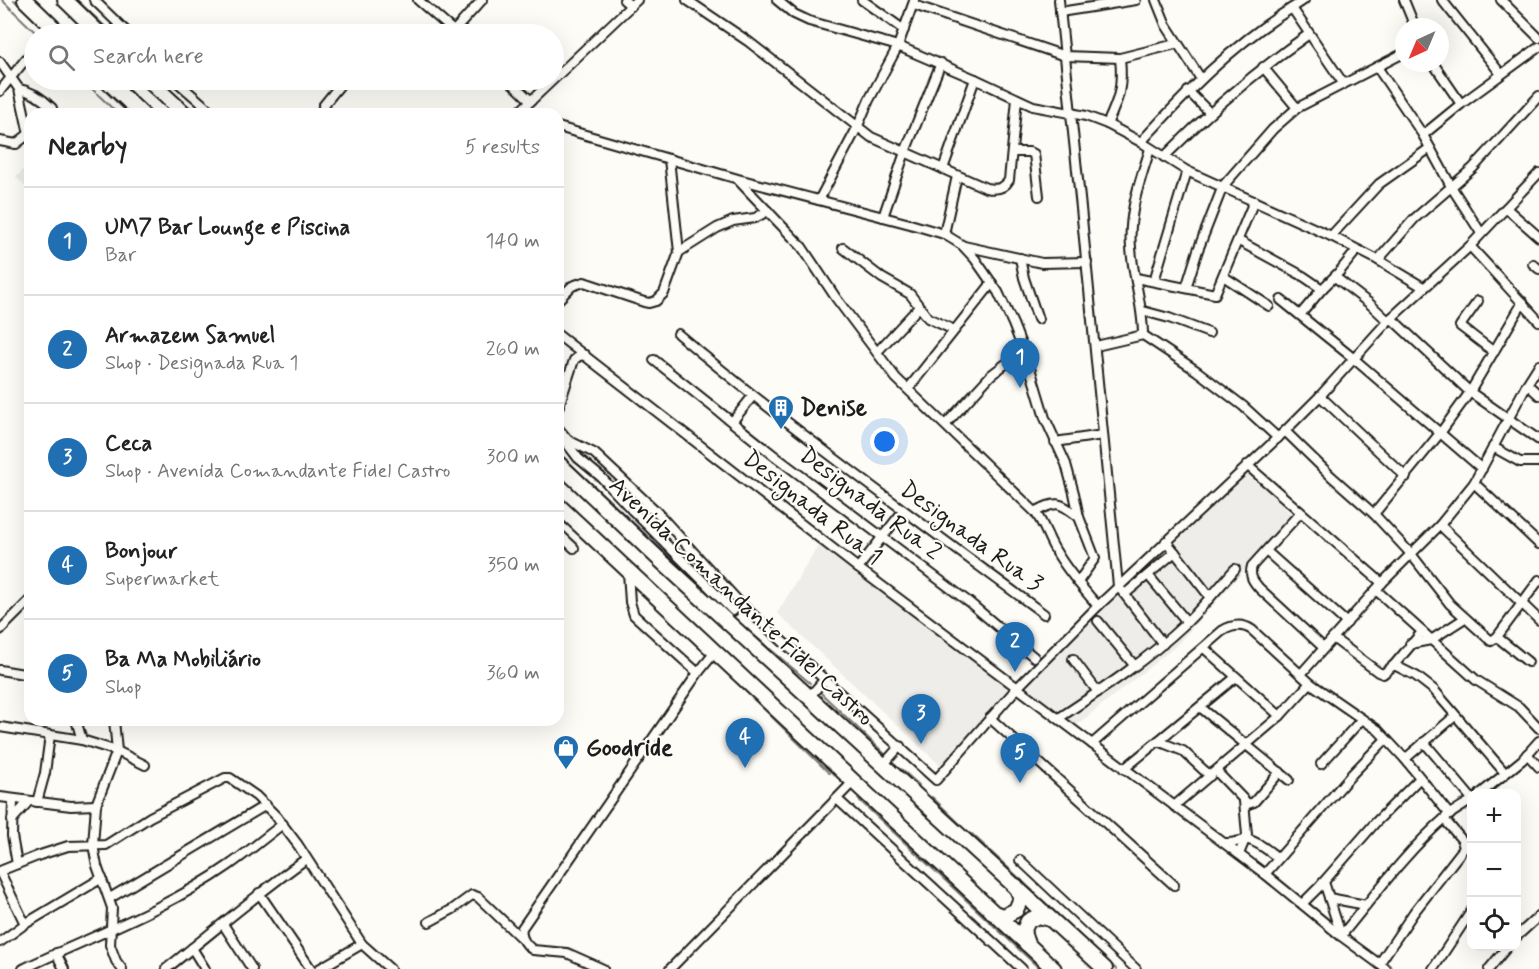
<!DOCTYPE html>
<html lang="en">
<head>
<meta charset="utf-8">
<style>
  :root { --surface:#fff; --page:#f2f2f2; --text:#222; --muted:#767676; --line:#e0e0e0; --accent:#1f6fb2 }
  body { margin:0; font-family:Mynerve,sans-serif; background:var(--page); color:var(--text) }
  .controls { position:absolute; right:18px; bottom:18px; display:grid; overflow:hidden; border-radius:12px; box-shadow:0 6px 24px #0002 }
  .controls button { width:54px; height:54px; display:grid; place-items:center; padding:0; border:0; border-bottom:2px solid var(--line); background:var(--surface); color:var(--text); font:30px sans-serif }
  .compass { position:absolute; left:1395px; top:18px; width:54px; height:54px; border-radius:50%; background:var(--surface); box-shadow:0 6px 24px #0002; rotate:224deg }
  .you { position:absolute; left:885px; top:442px; width:21px; height:21px; margin:-15px; border:4px solid #fff; border-radius:50%; background:#1a73e8; box-shadow:0 0 0 9px #1a73e833 }
  .badge { display:grid; place-items:center; width:39px; height:39px; border-radius:50%; background:var(--accent); color:#fff; font-size:20px; font-weight:700 }
  .pin { position:absolute; translate:-50% -50px; filter:drop-shadow(0 2px 3px #0008) }
  .pin::after { content:''; position:absolute; top:32px; width:21px; height:18px; background:inherit; clip-path:polygon(0 0,100% 0,50% 100%) }
  .list { margin:0; padding:0; list-style:none }
  h2 { display:flex; justify-content:space-between; align-items:center; height:78px; margin:0; padding:0 24px; font-size:26px }
  h2 small { font-size:20px; font-weight:400; color:var(--muted) }
  .list li { display:grid; grid-template-columns:39px 1fr auto; gap:18px; align-items:center; box-sizing:border-box; height:108px; padding:0 24px; border-top:2px solid var(--line) }
  .list b { display:block; font-size:22px; white-space:nowrap }
  .list p { margin:0; font-size:20px; white-space:nowrap; color:var(--muted) }
  .list em { font-size:20px; font-style:normal; color:var(--muted) }
  .icon { flex:none; width:33px; height:33px; fill:none; stroke:currentColor; stroke-width:2; stroke-linecap:round; stroke-linejoin:round }
  .map { position:relative; flex:none; width:1539px; height:969px; overflow:hidden }
  .search { position:absolute; background:var(--surface); box-shadow:0 6px 24px #0002; left:24px; top:24px; width:540px; height:66px; display:flex; align-items:center; gap:15px; box-sizing:border-box; padding:0 21px; border-radius:33px; color:var(--muted); font-size:22px }
  .panel { position:absolute; background:var(--surface); box-shadow:0 6px 24px #0002; left:24px; top:108px; width:540px; height:618px; border-radius:18px }
  .map>svg:first-child { display:block }
  .built { fill:#eeede9 }
  .lines { fill:none; stroke-linecap:round; stroke-linejoin:round }
  .stream { stroke:#797876; stroke-width:2 }
  .street-casing { stroke:#1c1c1c; stroke-width:12 }
  .highway-casing { stroke:#1c1c1c; stroke-width:18 }
  .street { stroke:#fdfcf7; stroke-width:8 }
  .highway { stroke:#fdfcf7; stroke-width:14 }
  .labels { text-anchor:middle; dominant-baseline:central; stroke-width:4.5; stroke-linejoin:round; paint-order:stroke }
  .poi-label { font-size:24px; font-weight:bold; fill:#1c1c1c; stroke:#fdfcf7; text-anchor:start }
  .street-label { font-size:24px; fill:#1c1c1c; stroke:#fdfcf7 }
</style>
</head>
<body>
<div class="map">
<svg width="1539" height="969" viewBox="0 0 1539 969">
  <rect width="100%" height="100%" fill="#fdfcf7"/>
  <filter id="ink" filterUnits="userSpaceOnUse"><feTurbulence type="fractalNoise" baseFrequency=".0167" numOctaves="2"/><feDisplacementMap in="SourceGraphic" scale="12" xChannelSelector="R" yChannelSelector="G"/><feConvolveMatrix kernelMatrix="1 2 1 2 8 2 1 2 1" color-interpolation-filters="sRGB"/></filter>
  <g filter="url(#ink)">
    <g class="built">
      <polygon points="30,163 30,191 16,177"/>
      <polygon points="1248,472 1293,516 1176,646 1074,727 1025,689 1102,611 1244,474"/>
      <polygon points="820,543 1012,689 942,767 777,613"/>
    </g>
    <g class="lines">
      <g class="stream">
        <polyline points="2,0 37,34"/>
        <polyline points="14,0 49,34"/>
        <polyline points="77,0 113,34"/>
        <polyline points="83,80 118,114"/>
        <polyline points="94,80 129,114"/>
        <polyline points="160,80 196,114"/>
        <polyline points="558,452 725,609"/>
        <polyline points="558,516 566,524"/>
        <polyline points="598,552 614,566"/>
        <polyline points="736,620 810,683"/>
        <polyline points="721,667 829,773"/>
        <polyline points="821,693 887,756"/>
        <polyline points="901,769 919,785"/>
        <polyline points="932,797 961,825"/>
        <polyline points="858,799 1040,969"/>
        <polyline points="972,834 1116,969"/>
      </g>
      <defs>
        <g id="street">
          <polyline points="94,0 129,34"/>
          <polyline points="418,0 457,34"/>
          <polyline points="624,0 631,6"/>
          <path d="M687,0L749,42L871,137L986,188C996,190 1004,189 1009,180L1017,99"/>
          <polyline points="777,0 794,14 809,21 898,46 975,79 1033,106 1086,116 1107,124 1141,142 1187,171 1331,236 1378,260 1423,287"/>
          <polyline points="862,0 904,30"/>
          <polyline points="1059,0 1081,208 1118,586 1163,644"/>
          <polyline points="1156,0 1166,25 1201,79"/>
          <polyline points="1404,0 1415,27"/>
          <polyline points="1442,0 1501,74"/>
          <polyline points="1501,0 1539,38"/>
          <polyline points="914,5 1065,56 1120,58 1176,44"/>
          <polyline points="1292,8 1304,0"/>
          <polyline points="1060,12 1136,0"/>
          <polyline points="453,32 482,0"/>
          <polyline points="356,33 356,34"/>
          <polyline points="0,62 19,89 30,139"/>
          <polyline points="1433,63 1461,104"/>
          <polyline points="1263,67 1297,108"/>
          <polyline points="1377,67 1423,135 1452,188 1481,233"/>
          <polyline points="175,80 214,114"/>
          <polyline points="509,80 531,101"/>
          <path d="M19,89C32,91 43,99 52,108V114"/>
          <polyline points="0,91 34,49"/>
          <polyline points="1188,91 1210,113"/>
          <polyline points="329,114 323,106 344,80"/>
          <polyline points="517,114 637,0"/>
          <path d="M1107,124C1119,99 1123,86 1120,58"/>
          <polyline points="558,127 738,179 910,224 944,234 962,245 975,259 998,292 1013,324 1029,365 1045,418 1066,464 1074,493 1079,517 1095,558 1078,582"/>
          <polyline points="1423,135 1461,104 1539,47"/>
          <polyline points="0,141 16,144 30,133"/>
          <path d="M1141,142C1186,93 1234,43 1292,8L1343,83"/>
          <path d="M1150,149C1140,181 1128,213 1131,248C1133,278 1143,305 1143,335L1197,371L1243,406L1278,438"/>
          <polyline points="1013,152 1029,152 1034,154 1039,196"/>
          <path d="M1164,157C1210,111 1256,71 1309,34"/>
          <polyline points="669,159 679,252"/>
          <polyline points="943,169 975,79"/>
          <path d="M739,181L802,247L836,298L896,378L1035,512C1045,525 1048,540 1057,553C1069,573 1083,589 1098,606"/>
          <polyline points="819,200 857,128 869,100 898,46 914,1"/>
          <polyline points="1506,208 1539,237"/>
          <polyline points="883,217 905,152 941,63"/>
          <polyline points="944,234 957,176"/>
          <polyline points="1331,236 1379,184 1430,148"/>
          <polyline points="1239,241 1303,276 1322,289 1340,271 1357,250"/>
          <polyline points="964,246 1042,263 1087,262"/>
          <polyline points="1470,246 1539,321"/>
          <polyline points="843,248 882,278 910,294 928,318 954,330"/>
          <polyline points="1020,258 1024,278 1038,319"/>
          <polyline points="1378,260 1414,219 1473,168 1539,96"/>
          <polyline points="1533,264 1539,269"/>
          <polyline points="1223,276 1269,306"/>
          <polyline points="1335,277 1370,304 1388,321"/>
          <polyline points="1136,278 1215,294 1254,201"/>
          <polyline points="1154,281 1187,171"/>
          <polyline points="1186,288 1198,250 1223,186 1273,129 1297,108 1404,53"/>
          <polyline points="558,300 572,286 584,282 644,302 649,303 656,301 664,293 679,252 717,228 733,221 755,218 768,211"/>
          <polyline points="1281,300 1353,358 1482,469"/>
          <polyline points="1478,301 1460,326 1494,352"/>
          <polyline points="1143,311 1169,318 1209,333"/>
          <polyline points="1300,315 1322,289"/>
          <polyline points="1391,318 1470,392 1539,440"/>
          <path d="M678,334C796,433 920,522 1044,614"/>
          <polyline points="558,335 858,568 1265,874 1341,936 1386,969"/>
          <polyline points="1096,346 1143,335"/>
          <polyline points="877,352 919,307"/>
          <polyline points="654,360 776,457 970,603 1034,657"/>
          <polyline points="1527,384 1539,395"/>
          <polyline points="908,389 992,283"/>
          <polyline points="1320,396 1406,477"/>
          <polyline points="558,409 574,360 579,356 585,355"/>
          <polyline points="732,422 752,397"/>
          <polyline points="946,424 991,375 1024,350"/>
          <polyline points="558,428 568,440 594,453 655,510 740,603 936,780 1017,688 1098,606 1285,431 1320,396 1388,321 1470,246 1539,173"/>
          <polyline points="1285,431 1331,476 1374,514 1411,554 1450,604 1491,641 1497,637"/>
          <polyline points="562,437 578,458 601,477 632,510 642,507 653,509"/>
          <polyline points="1055,442 1103,435"/>
          <polyline points="1493,447 1520,462 1539,462"/>
          <polyline points="1247,465 1382,583"/>
          <polyline points="1474,483 1539,544"/>
          <polyline points="632,510 733,611"/>
          <path d="M1035,512C1058,500 1059,502 1079,517"/>
          <path d="M1300,513L1252,566C1249,576 1253,581 1259,588L1324,648"/>
          <polyline points="1374,514 1441,432 1470,392 1523,302"/>
          <polyline points="1440,525 1539,620"/>
          <polyline points="558,533 574,548"/>
          <polyline points="1166,541 1210,597"/>
          <polyline points="1266,551 1347,623"/>
          <polyline points="858,568 903,511"/>
          <polyline points="628,572 630,602 634,615 698,673"/>
          <polyline points="1148,575 1187,622"/>
          <polyline points="1376,590 1476,680 1519,707 1539,728"/>
          <polyline points="1125,594 1175,552"/>
          <polyline points="1098,621 1134,665"/>
          <polyline points="0,630 30,600"/>
          <polyline points="1333,638 1378,672 1383,674 1394,665 1416,676 1434,690 1505,773"/>
          <polyline points="1410,644 1431,640 1465,618"/>
          <polyline points="1204,648 1280,716"/>
          <polyline points="1073,659 1098,692"/>
          <polyline points="1528,662 1497,637 1539,580"/>
          <polyline points="1394,665 1422,632"/>
          <polyline points="0,670 30,675"/>
          <polyline points="1301,674 1382,583 1440,525 1474,483 1527,384 1539,365"/>
          <polyline points="809,697 825,679"/>
          <polyline points="1200,707 1289,780"/>
          <polyline points="990,718 1174,885"/>
          <path d="M1059,718C1103,689 1147,660 1185,624C1203,607 1219,587 1235,569"/>
          <polyline points="76,720 82,740"/>
          <polyline points="114,720 117,751 96,805 93,845 97,866 112,908 110,945 116,961 122,969"/>
          <polyline points="0,727 82,740 117,751 145,765"/>
          <polyline points="1158,741 1183,751 1210,776"/>
          <polyline points="1424,742 1472,799"/>
          <path d="M1092,744L1222,631C1232,625 1242,623 1252,630L1310,683L1378,730L1405,759L1450,815"/>
          <polyline points="1527,754 1539,767"/>
          <polyline points="1405,759 1455,716"/>
          <polyline points="1321,764 1362,719"/>
          <polyline points="883,765 900,746"/>
          <polyline points="1124,769 1236,677"/>
          <polyline points="1216,771 1248,804 1254,802 1280,772"/>
          <polyline points="1480,794 1522,760 1539,741"/>
          <polyline points="0,797 71,806 96,805"/>
          <polyline points="837,799 1022,969"/>
          <polyline points="13,800 12,836 17,864"/>
          <polyline points="37,802 45,773 50,735"/>
          <polyline points="1174,806 1280,716 1310,683"/>
          <polyline points="12,820 29,801"/>
          <path d="M1225,843C1234,844 1242,839 1249,840C1259,842 1270,852 1278,858"/>
          <polyline points="1239,854 1247,835 1244,801"/>
          <polyline points="1020,860 1136,969"/>
          <polyline points="0,871 40,855 68,846 106,845 150,817 225,778 230,778 256,796 276,816 298,845 362,944 390,969"/>
          <polyline points="0,872 25,924"/>
          <polyline points="1265,874 1352,774 1386,739"/>
          <polyline points="1324,882 1341,935"/>
          <polyline points="259,893 311,969"/>
          <polyline points="110,898 266,805"/>
          <polyline points="1329,898 1366,905"/>
          <polyline points="1302,904 1320,886 1375,823 1420,778"/>
          <polyline points="429,922 453,909 472,895 478,897 522,939"/>
          <polyline points="223,924 252,969"/>
          <path d="M1341,936C1374,896 1406,852 1445,818C1453,811 1463,806 1472,800"/>
          <polyline points="1516,937 1539,916"/>
          <polyline points="0,942 25,924 102,878"/>
          <polyline points="192,948 205,969"/>
          <polyline points="56,953 64,969"/>
          <polyline points="1379,964 1414,912 1464,848 1462,840 1444,819"/>
          <path d="M23,969C92,936 165,910 228,866C247,853 264,838 283,824"/>
          <path d="M166,969C213,932 258,893 306,859"/>
          <polyline points="319,969 362,944"/>
          <path d="M603,969L567,953L533,950C526,945 520,937 522,928L698,673L715,652"/>
          <polyline points="670,969 853,782"/>
          <polyline points="1433,969 1472,910"/>
          <polyline points="1489,969 1508,946"/>
        </g>
        <g id="highway">
          <polyline points="25,0 60,34"/>
          <polyline points="65,0 100,34"/>
          <polyline points="106,80 142,114"/>
          <polyline points="148,80 185,114"/>
          <polyline points="558,463 660,560 1105,969"/>
          <polyline points="558,505 1054,969"/>
          <polyline points="993,913 1004,916 1016,910 1021,898 1016,886"/>
          <polyline points="1027,944 1023,932 1028,921 1038,916 1050,919"/>
        </g>
      </defs>
      <use href="#street" class="street-casing"/>
      <use href="#highway" class="highway-casing"/>
      <use href="#street" class="street"/>
      <use href="#highway" class="highway"/>
    </g>
  </g>
  <defs>
    <symbol id="building-pin" viewBox="-11 -11 22 30"><path d="M0 17L-7.5 6A9.5 9.5 0 1 1 7.5 6Z" fill="#1f6fb2" stroke="#fdfcf7"/><path d="M-4-6H4V6H1V3H-1V6H-4ZM-2.5-4.3h1.7v1.8h-1.7ZM.8-4.3h1.7v1.8H.8ZM-2.5-1h1.7V.8h-1.7ZM.8-1h1.7V.8H.8Z" fill="#fff"/></symbol>
    <symbol id="shop-pin" viewBox="-11 -11 22 30"><path d="M0 17L-7.5 6A9.5 9.5 0 1 1 7.5 6Z" fill="#1f6fb2" stroke="#fdfcf7"/><path d="M-5-2.5h2.3a2.7 3.5 0 0 1 5.4 0H5L5.5 6h-11ZM-1.5-2.5h3a1.5 2.3 0 0 0-3 0Z" fill="#fff"/></symbol>
  </defs>
  <g fill-rule="evenodd">
    <use href="#building-pin" x="766" y="393" width="30" height="40"/>
    <use href="#shop-pin" x="551" y="733" width="30" height="40"/>
  </g>
  <g class="labels">
    <g class="poi-label">
      <text x="800" y="408">Denise</text>
      <text x="586" y="748">Goodride</text>
    </g>
    <g class="street-label">
      <text transform="translate(870 504) rotate(37)">Designada Rua 2</text>
      <text transform="translate(812 508) rotate(38)">Designada Rua 1</text>
      <text transform="translate(971 537) rotate(36)">Designada Rua 3</text>
      <text transform="translate(741 602) rotate(43)">Avenida Comandante Fidel Castro</text>
    </g>
  </g>
</svg>
<div class="controls">
<button>+</button>
<button>−</button>
<button><svg class="icon" aria-label="locate" viewBox="0 0 24 24"><circle cx="12" cy="12" r="6"/><path d="M12 2v4M12 18v4M2 12h4M18 12h4"/></svg></button>
</div>
<svg class="compass" viewBox="-18 -18 36 36"><path d="M0-13l5 13h-10z" fill="#e53935"/><path d="M0 13l5-13h-10z" fill="#767676"/></svg>
<div class="you"></div>
<div class="pin badge" style="left:1020px;top:388px">1</div>
<div class="pin badge" style="left:1015px;top:672px">2</div>
<div class="pin badge" style="left:921px;top:744px">3</div>
<div class="pin badge" style="left:745px;top:768px">4</div>
<div class="pin badge" style="left:1020px;top:783px">5</div>
<div class="search"><svg class="icon" aria-label="search" viewBox="0 0 24 24"><circle cx="10" cy="10" r="6"/><path d="M15 15l6 6"/></svg>Search here</div>
<section class="panel">
<h2>Nearby<small>5 results</small></h2>
<ul class="list">
<li><span class="badge">1</span><div><b>UM7 Bar Lounge e Piscina</b><p>Bar</p></div><em>140 m</em></li>
<li><span class="badge">2</span><div><b>Armazem Samuel</b><p>Shop · Designada Rua 1</p></div><em>260 m</em></li>
<li><span class="badge">3</span><div><b>Ceca</b><p>Shop · Avenida Comandante Fidel Castro</p></div><em>300 m</em></li>
<li><span class="badge">4</span><div><b>Bonjour</b><p>Supermarket</p></div><em>350 m</em></li>
<li><span class="badge">5</span><div><b>Ba Ma Mobiliário</b><p>Shop</p></div><em>360 m</em></li>
</ul>
</section>
</div>
</body>
</html>
